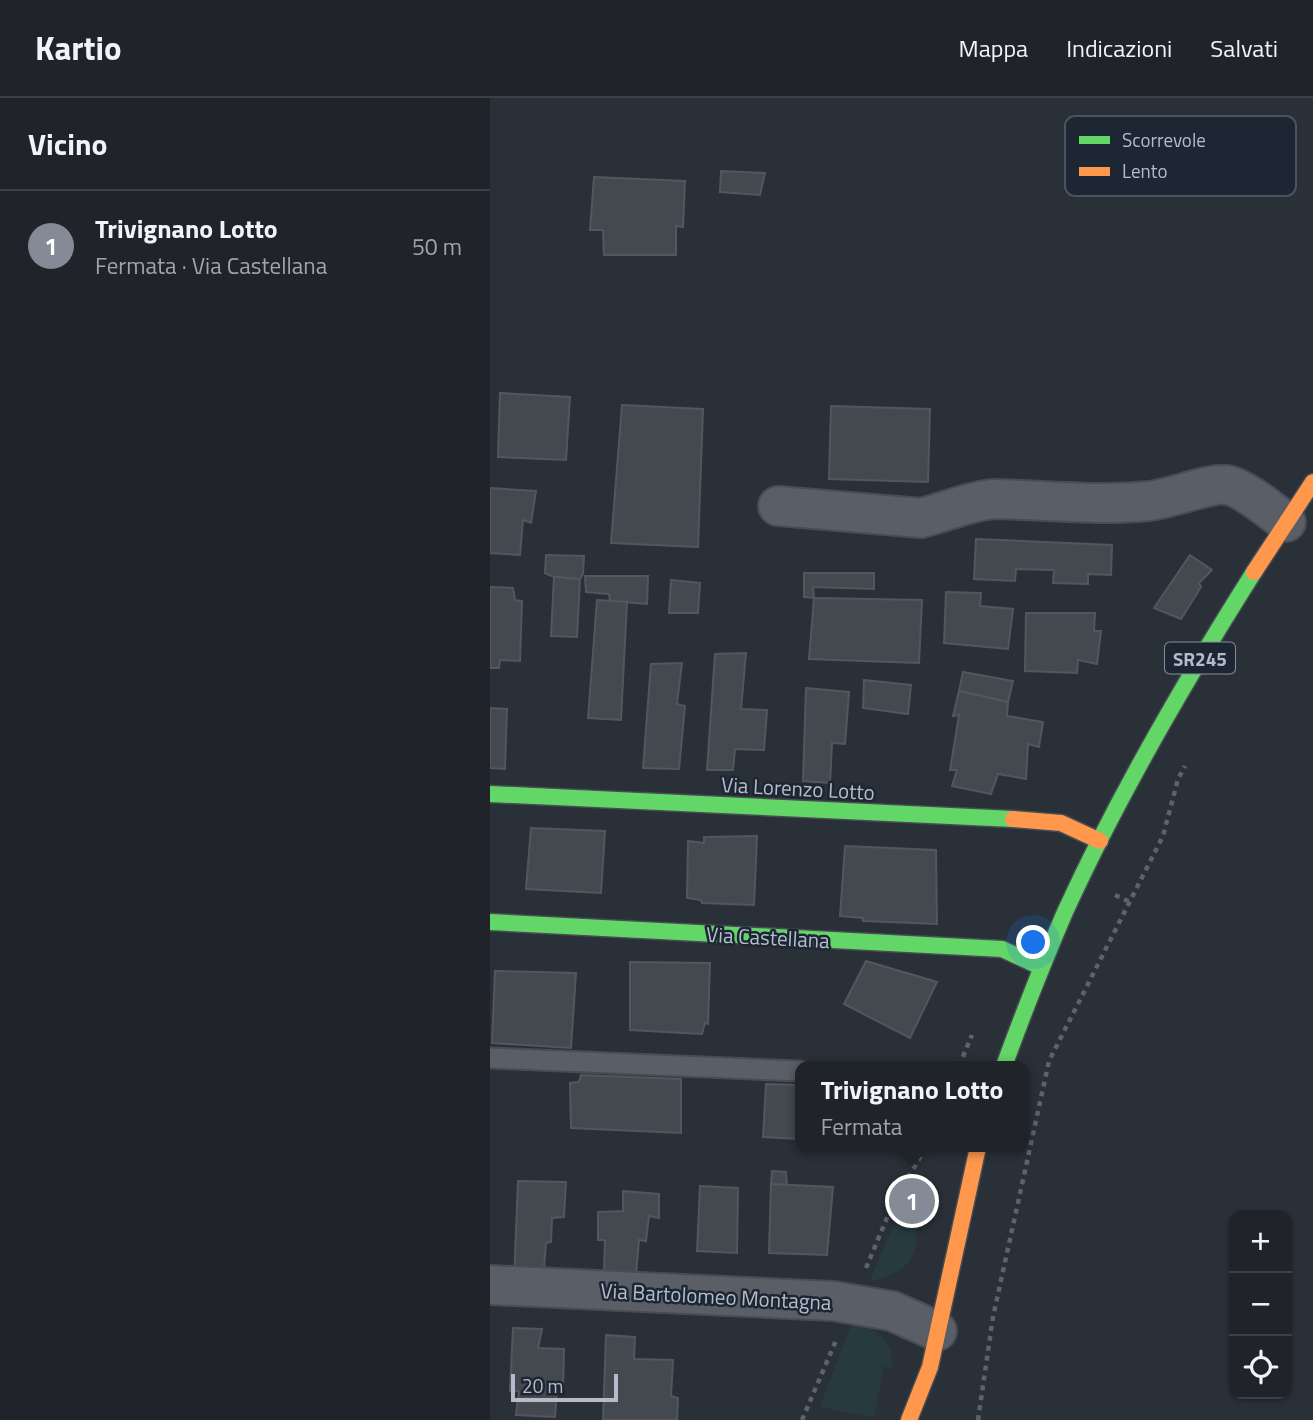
<!DOCTYPE html>
<html lang="it">
<head>
<meta charset="utf-8">
<style>
  :root { --surface:#20242a; --page:#2d3036; --text:#f1f3f6; --muted:#a2a4a8; --line:#3d4147; --accent:#848b96 }
  body { margin:0; font-family:"Titillium Web",sans-serif; background:var(--page); color:var(--text) }
  .controls { position:absolute; right:21px; bottom:21px; display:grid; overflow:hidden; border-radius:14px; box-shadow:0 2px 5px #0004 }
  .controls button { width:63px; height:63px; display:grid; place-items:center; padding:0; border:0; border-bottom:2px solid var(--line); background:var(--surface); color:var(--text); font:35px sans-serif }
  .scale { position:absolute; left:21px; bottom:18px; width:107px; box-sizing:border-box; padding-left:7px; border:4px solid #b4bcc9; border-top:0; font-size:19px; line-height:24px; white-space:nowrap; color:#b4bcc9; -webkit-text-stroke:5px #1d2633; paint-order:stroke }
  .you { position:absolute; left:544px; top:845px; width:24px; height:24px; margin:-18px; border:5px solid #fff; border-radius:50%; background:#1a73e8; box-shadow:0 0 0 10px #1a73e833 }
  .badge { display:grid; place-items:center; width:46px; height:46px; border-radius:50%; background:var(--accent); color:#fff; font-size:23px; font-weight:700 }
  .pin { position:absolute; translate:-50% -50%; border:4px solid #fff; box-shadow:0 2px 7px #0006 }
  .popup { position:absolute; left:305px; top:963px; width:234px; height:91px; box-sizing:border-box; display:grid; place-content:center; border-radius:14px; background:var(--surface); filter:drop-shadow(0 2px 5px #0005); font-size:23px; white-space:nowrap; color:var(--muted) }
  .popup b { font-size:26px; color:var(--text) }
  .popup::after { content:''; position:absolute; left:50%; top:100%; margin-left:-14px; border:14px solid transparent; border-top-color:var(--surface) }
  .list { margin:0; padding:0; list-style:none }
  h2 { display:flex; justify-content:space-between; align-items:center; height:91px; margin:0; padding:0 28px; font-size:30px }
  h2 small { font-size:23px; font-weight:400; color:var(--muted) }
  .list li { display:grid; grid-template-columns:46px 1fr auto; gap:21px; align-items:center; box-sizing:border-box; height:112px; padding:0 28px; border-top:2px solid var(--line) }
  .list b { display:block; font-size:26px; white-space:nowrap }
  .list p { margin:0; font-size:23px; white-space:nowrap; color:var(--muted) }
  .list em { font-size:23px; font-style:normal; color:var(--muted) }
  .icon { flex:none; width:38px; height:38px; fill:none; stroke:currentColor; stroke-width:2; stroke-linecap:round; stroke-linejoin:round }
  .map { position:relative; flex:none; width:823px; height:1322px; overflow:hidden }
  header { display:flex; align-items:center; gap:42px; box-sizing:border-box; height:98px; padding:0 35px; background:var(--surface); border-bottom:2px solid var(--line) }
  header strong { font-size:33px }
  nav { display:flex; gap:38px; margin-inline-start:auto; font-size:24px }
  main { display:flex }
  aside { flex:1; background:var(--surface) }
  .map>svg:first-child { display:block }
  .green { fill:#273a3e }
  .building { fill:#444950; stroke:#52575f; stroke-width:2 }
  .lines { fill:none; stroke-linecap:round; stroke-linejoin:round }
  .lane-casing { stroke:#484c53; stroke-width:23 }
  .street-casing { stroke:#484c53; stroke-width:42 }
  .fast-casing { stroke:#484c53; stroke-width:19 }
  .slow-casing { stroke:#484c53; stroke-width:19 }
  .path { stroke:#5d636a; stroke-width:4.5; stroke-dasharray:5 5; stroke-linecap:butt }
  .lane { stroke:#5a5e66; stroke-width:19 }
  .street { stroke:#5a5e66; stroke-width:38 }
  .fast { stroke:#63d668; stroke-width:16 }
  .slow { stroke:#ff974d; stroke-width:16 }
  .labels { text-anchor:middle; dominant-baseline:central; stroke-width:5; stroke-linejoin:round; paint-order:stroke }
  .shield { fill:#1d2633; stroke:#878f9c; stroke-width:2 }
  .shield-label { font-size:19px; font-weight:bold; fill:#b4bcc9 }
  .street-label { font-size:21px; fill:#b4bcc9; stroke:#1d2633 }
  .key { fill:#1d2633; stroke:#4a5360; stroke-width:2 }
  .key-label { font-size:19px; fill:#b4bcc9 }
</style>
</head>
<body>
<header>
<strong>Kartio</strong>
<nav><a>Mappa</a><a>Indicazioni</a><a>Salvati</a></nav>
</header>
<main>
<aside>
<h2>Vicino<small></small></h2>
<ul class="list">
<li><span class="badge">1</span><div><b>Trivignano Lotto</b><p>Fermata · Via Castellana</p></div><em>50 m</em></li>
</ul>
</aside>
<div class="map">
<svg width="823" height="1322" viewBox="0 0 823 1322">
  <rect width="100%" height="100%" fill="#2a3038"/>
  <g class="green">
    <path d="M408,1116L425,1120C432,1161 417,1174 379,1184Z"/>
    <path d="M363,1222C389,1236 402,1239 403,1271L394,1268L384,1320L330,1309Z"/>
  </g>
  <g class="building">
    <polygon points="231,73 275,75 270,97 230,94"/>
    <polygon points="104,79 195,83 193,129 186,128 186,157 114,157 113,132 100,132"/>
    <polygon points="10,295 80,299 76,362 8,359"/>
    <polygon points="132,307 213,311 208,449 121,445"/>
    <polygon points="341,308 440,311 438,384 339,381"/>
    <polygon points="0,390 46,393 41,425 33,422 30,457 0,455"/>
    <polygon points="486,441 622,447 621,477 598,476 598,486 563,485 564,472 526,471 525,483 484,481"/>
    <polygon points="56,457 94,458 93,476 90,481 64,479 55,475"/>
    <polygon points="700,457 722,472 709,485 711,489 691,521 664,510"/>
    <polygon points="314,475 384,475 384,491 323,489 324,500 314,499"/>
    <polygon points="95,478 158,478 157,506 120,503 119,496 96,494"/>
    <polygon points="64,479 90,481 87,539 61,538"/>
    <polygon points="181,482 210,485 208,515 179,515"/>
    <polygon points="0,489 23,490 25,502 32,503 30,563 10,562 9,570 0,570"/>
    <polygon points="456,494 491,495 490,508 523,511 518,551 454,545"/>
    <polygon points="324,500 432,502 429,565 319,561"/>
    <polygon points="107,502 137,504 131,622 98,620"/>
    <polygon points="536,515 605,515 604,533 611,533 607,566 588,562 587,575 535,573"/>
    <polygon points="256,555 251,611 277,612 274,652 245,651 243,672 217,672 225,556"/>
    <polygon points="192,565 187,606 195,608 189,671 153,670 161,566"/>
    <polygon points="473,574 523,583 518,604 469,593"/>
    <polygon points="374,582 421,587 418,616 373,610"/>
    <polygon points="316,590 359,594 355,646 342,645 340,685 313,683"/>
    <polygon points="469,593 518,604 517,618 553,624 549,649 538,646 536,681 508,676 501,696 462,688 467,672 460,672 469,617 463,618"/>
    <polygon points="0,610 17,611 15,671 0,670"/>
    <polygon points="41,730 115,733 111,795 36,791"/>
    <polygon points="267,738 264,807 212,805 211,802 197,800 198,743 214,745 214,739"/>
    <polygon points="355,748 446,752 447,826 373,823 373,820 350,818"/>
    <polygon points="376,863 447,884 420,940 354,906"/>
    <polygon points="140,864 220,865 218,926 215,925 212,936 140,932"/>
    <polygon points="5,873 86,875 81,950 2,945"/>
    <polygon points="91,977 191,981 191,1035 81,1030 80,985 89,984"/>
    <polygon points="276,986 310,987 310,1041 273,1039"/>
    <polygon points="282,1073 296,1074 297,1087 281,1086"/>
    <polygon points="28,1083 76,1084 74,1119 62,1120 61,1144 56,1145 53,1184 24,1184"/>
    <polygon points="281,1086 343,1089 337,1157 279,1155"/>
    <polygon points="210,1088 248,1090 247,1155 207,1153"/>
    <polygon points="133,1093 169,1096 169,1120 159,1118 156,1143 149,1142 146,1176 114,1175 115,1142 108,1142 108,1114 133,1113"/>
    <polygon points="23,1230 52,1231 48,1250 74,1251 73,1293 67,1293 65,1319 26,1317 29,1293 20,1293"/>
    <polygon points="116,1237 145,1239 144,1261 183,1262 181,1298 188,1300 187,1322 113,1322"/>
  </g>
  <g class="lines">
    <defs>
      <polyline id="lane" points="0,960 310,973"/>
      <g id="street">
        <path d="M288,408L431,420C456,414 479,403 504,401C555,402 608,408 659,403C679,401 723,384 737,387C752,389 783,414 796,424"/>
        <polyline points="0,1187 343,1203 402,1213 447,1233"/>
      </g>
      <g id="fast">
        <polyline points="0,696 523,721"/>
        <polyline points="0,824 512,851 551,869"/>
        <path d="M514,968C533,916 553,865 575,814C629,696 695,583 764,474"/>
      </g>
      <g id="slow">
        <polyline points="764,474 823,384"/>
        <polyline points="523,721 571,725 610,743"/>
        <polyline points="419,1322 440,1269 488,1049"/>
      </g>
    </defs>
    <use href="#lane" class="lane-casing"/>
    <use href="#street" class="street-casing"/>
    <use href="#fast" class="fast-casing"/>
    <use href="#slow" class="slow-casing"/>
    <g class="path">
      <polyline points="625,797 640,804"/>
      <polyline points="469,968 482,937"/>
      <polyline points="376,1170 402,1108 436,1049"/>
      <polyline points="312,1322 347,1240"/>
      <polyline points="488,1322 503,1219 559,963 673,738 688,681 695,668"/>
    </g>
    <use href="#lane" class="lane"/>
    <use href="#street" class="street"/>
    <use href="#fast" class="fast"/>
    <use href="#slow" class="slow"/>
  </g>
  <g class="labels">
    <rect class="shield" x="675" y="544.5" width="70" height="31" rx="5"/>
    <g class="shield-label">
      <text x="710" y="560">SR245</text>
    </g>
    <g class="street-label">
      <text transform="translate(308 690) rotate(3)">Via Lorenzo Lotto</text>
      <text transform="translate(278 839) rotate(3)">Via Castellana</text>
      <text transform="translate(226 1198) rotate(3)">Via Bartolomeo Montagna</text>
    </g>
  </g>
  <rect x="575" y="18" width="231" height="80" rx="10" class="key"/>
  <rect x="589" y="38" width="31" height="8" fill="#63d668"/>
  <rect x="589" y="69" width="31" height="9" fill="#ff974d"/>
  <g class="key-label">
    <text x="632" y="49">Scorrevole</text>
    <text x="632" y="80">Lento</text>
  </g>
</svg>
<div class="controls">
<button>+</button>
<button>−</button>
<button><svg class="icon" aria-label="locate" viewBox="0 0 24 24"><circle cx="12" cy="12" r="6"/><path d="M12 2v4M12 18v4M2 12h4M18 12h4"/></svg></button>
</div>
<div class="scale">20 m</div>
<div class="you"></div>
<div class="pin badge" style="left:422px;top:1103px">1</div>
<div class="popup"><b>Trivignano Lotto</b>Fermata</div>
</div>
</main>
</body>
</html>
